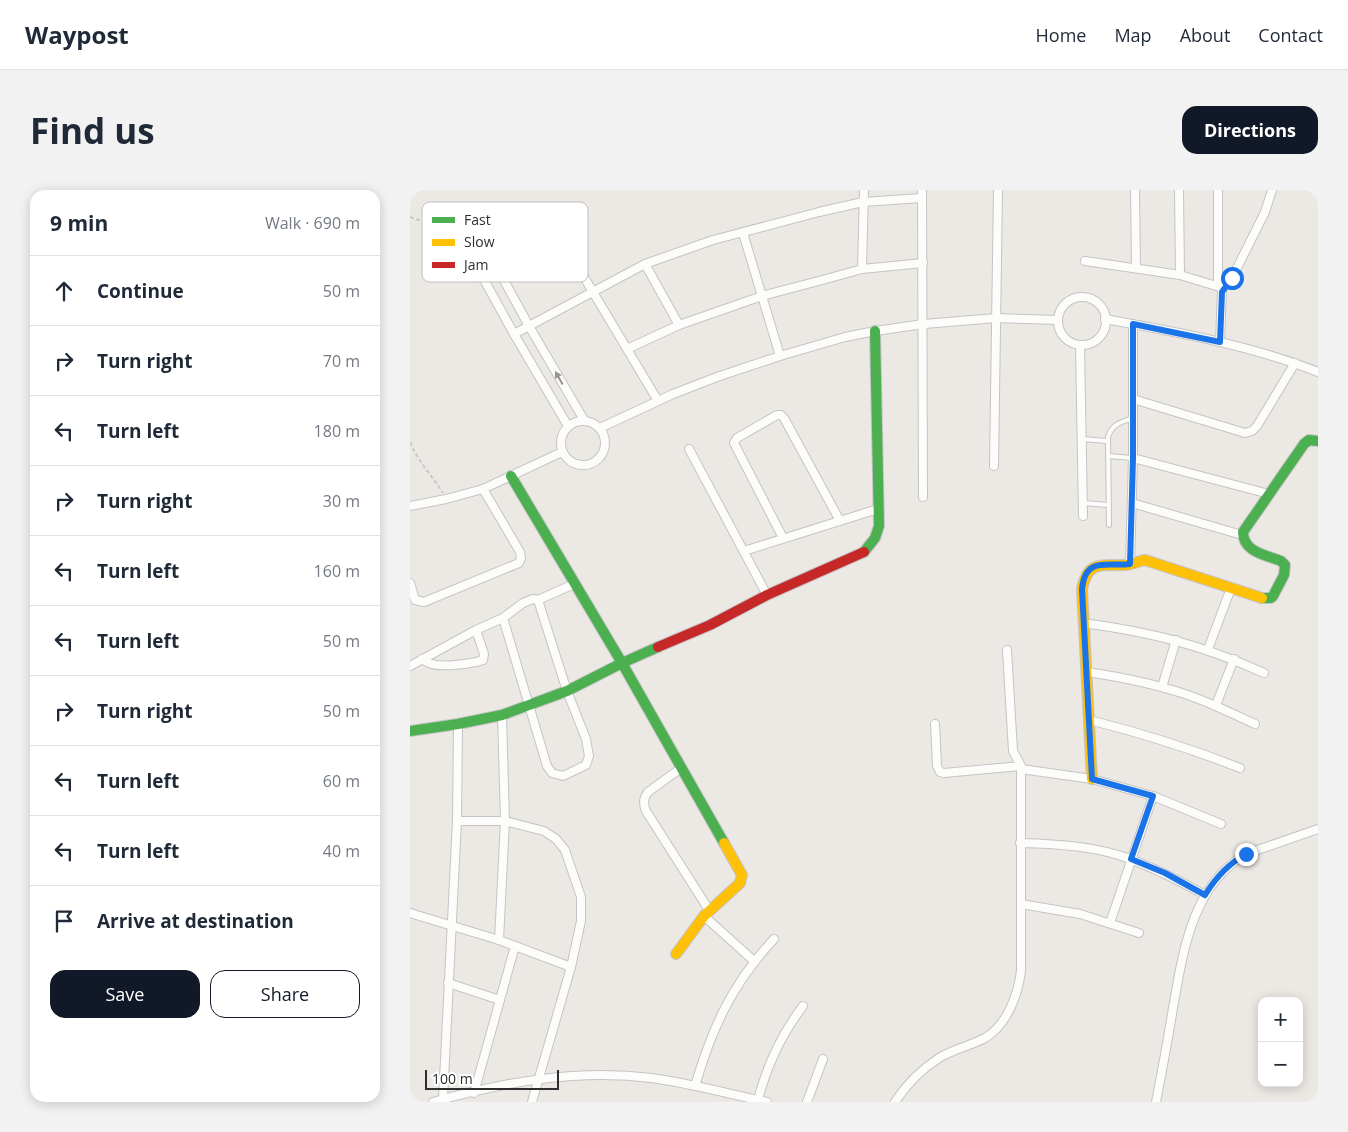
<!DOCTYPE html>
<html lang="en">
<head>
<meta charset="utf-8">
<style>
  :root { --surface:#fff; --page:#f2f2f3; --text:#1f2937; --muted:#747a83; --line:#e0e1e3; --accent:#111827 }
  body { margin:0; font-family:"Open Sans",sans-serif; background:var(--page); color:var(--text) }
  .controls { position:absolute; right:15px; bottom:15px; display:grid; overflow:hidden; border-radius:10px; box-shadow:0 2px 12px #0003 }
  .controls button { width:45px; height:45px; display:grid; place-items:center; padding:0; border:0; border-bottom:1px solid var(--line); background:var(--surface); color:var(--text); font:25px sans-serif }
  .scale { position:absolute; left:15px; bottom:12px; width:134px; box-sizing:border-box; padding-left:5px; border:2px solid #2e2e2e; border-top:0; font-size:14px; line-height:18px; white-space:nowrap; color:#2e2e2e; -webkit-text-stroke:4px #fff; paint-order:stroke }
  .stop { position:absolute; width:15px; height:15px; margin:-11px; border:4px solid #1a73e8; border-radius:50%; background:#fff }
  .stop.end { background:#1a73e8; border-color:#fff; box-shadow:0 1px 5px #0008 }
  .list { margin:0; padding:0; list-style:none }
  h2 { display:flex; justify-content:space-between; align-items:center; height:65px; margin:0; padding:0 20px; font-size:21px }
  h2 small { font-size:16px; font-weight:400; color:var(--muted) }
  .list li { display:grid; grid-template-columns:32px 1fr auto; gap:15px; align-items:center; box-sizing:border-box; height:70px; padding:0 20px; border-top:1px solid var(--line) }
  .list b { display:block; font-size:19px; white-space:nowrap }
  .list em { font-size:16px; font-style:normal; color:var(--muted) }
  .actions { display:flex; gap:10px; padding:15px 20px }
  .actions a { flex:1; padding:11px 0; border:1px solid var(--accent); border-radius:15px; text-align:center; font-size:18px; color:var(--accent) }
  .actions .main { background:var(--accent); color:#fff }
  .icon { flex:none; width:28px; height:28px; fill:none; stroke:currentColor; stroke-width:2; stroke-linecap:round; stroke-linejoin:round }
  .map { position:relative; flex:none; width:908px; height:912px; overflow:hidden; border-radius:15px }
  header { display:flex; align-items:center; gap:30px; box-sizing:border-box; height:70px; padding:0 25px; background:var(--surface); border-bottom:1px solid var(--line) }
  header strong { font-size:24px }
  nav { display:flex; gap:28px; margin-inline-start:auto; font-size:18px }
  .intro { display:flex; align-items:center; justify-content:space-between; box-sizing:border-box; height:120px; padding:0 30px }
  h1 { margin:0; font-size:35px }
  .button { padding:12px 22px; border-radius:15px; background:var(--accent); color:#fff; font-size:18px; font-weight:700 }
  main { display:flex; gap:30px; padding:0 30px }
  aside { flex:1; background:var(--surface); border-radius:15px; box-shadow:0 2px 12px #0003 }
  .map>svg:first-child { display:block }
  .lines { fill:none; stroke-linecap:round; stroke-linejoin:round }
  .lane-casing { stroke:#c5c4c5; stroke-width:6 }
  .street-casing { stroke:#c5c4c5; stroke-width:10 }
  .fast-casing { stroke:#c5c4c5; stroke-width:12 }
  .slow-casing { stroke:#c5c4c5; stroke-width:12 }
  .jam-casing { stroke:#c5c4c5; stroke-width:12 }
  .path { stroke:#c9c9c8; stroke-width:2; stroke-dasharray:4 2.5; stroke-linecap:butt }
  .lane { stroke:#fcfcfb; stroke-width:4 }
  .street { stroke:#fcfcfb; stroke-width:8 }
  .fast { stroke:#4caf50; stroke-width:10 }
  .slow { stroke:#ffc107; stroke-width:10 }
  .jam { stroke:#c62828; stroke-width:10 }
  .oneway { fill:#959594 }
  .route { stroke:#1a73e8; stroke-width:6 }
  .key { fill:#fff; stroke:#c0c0c0; stroke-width:1 }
  .key-label { font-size:14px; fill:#2e2e2e }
</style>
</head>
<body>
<header>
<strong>Waypost</strong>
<nav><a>Home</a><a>Map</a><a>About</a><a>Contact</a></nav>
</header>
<div class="intro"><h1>Find us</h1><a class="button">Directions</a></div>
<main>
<aside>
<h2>9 min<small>Walk · 690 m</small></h2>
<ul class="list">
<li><svg class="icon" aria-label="ahead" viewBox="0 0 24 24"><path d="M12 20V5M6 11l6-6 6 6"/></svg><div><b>Continue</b></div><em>50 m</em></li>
<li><svg class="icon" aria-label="right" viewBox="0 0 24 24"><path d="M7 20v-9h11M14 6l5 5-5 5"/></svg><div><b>Turn right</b></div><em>70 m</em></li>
<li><svg class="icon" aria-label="left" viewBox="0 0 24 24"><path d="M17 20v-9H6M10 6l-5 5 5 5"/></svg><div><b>Turn left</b></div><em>180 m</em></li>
<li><svg class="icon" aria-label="right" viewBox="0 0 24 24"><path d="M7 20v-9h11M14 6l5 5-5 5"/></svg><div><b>Turn right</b></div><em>30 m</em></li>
<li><svg class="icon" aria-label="left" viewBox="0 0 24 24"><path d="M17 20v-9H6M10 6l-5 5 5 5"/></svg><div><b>Turn left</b></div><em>160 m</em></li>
<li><svg class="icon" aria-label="left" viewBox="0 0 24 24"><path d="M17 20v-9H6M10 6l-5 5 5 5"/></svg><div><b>Turn left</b></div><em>50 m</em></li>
<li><svg class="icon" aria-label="right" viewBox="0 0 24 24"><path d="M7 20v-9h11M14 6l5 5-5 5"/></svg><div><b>Turn right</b></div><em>50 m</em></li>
<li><svg class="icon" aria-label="left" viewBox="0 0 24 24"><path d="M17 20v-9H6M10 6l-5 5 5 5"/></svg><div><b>Turn left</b></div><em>60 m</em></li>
<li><svg class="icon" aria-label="left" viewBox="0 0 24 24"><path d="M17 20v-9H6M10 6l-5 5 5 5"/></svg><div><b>Turn left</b></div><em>40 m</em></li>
<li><svg class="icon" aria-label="arrive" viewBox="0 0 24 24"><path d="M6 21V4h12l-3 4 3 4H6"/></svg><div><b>Arrive at destination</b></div></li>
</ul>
<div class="actions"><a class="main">Save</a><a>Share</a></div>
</aside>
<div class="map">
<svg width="908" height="912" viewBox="0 0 908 912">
  <rect width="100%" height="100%" fill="#ece8e4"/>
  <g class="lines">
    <defs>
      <g id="lane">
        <polyline points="672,249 697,251"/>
        <polyline points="698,266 723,268"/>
        <polyline points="673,313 699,315"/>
        <path d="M699,335L698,247C702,234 711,232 723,228"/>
      </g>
      <g id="street">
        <polyline points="512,0 513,307"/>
        <polyline points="725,0 726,78"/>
        <polyline points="769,0 770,85"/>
        <polyline points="140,30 248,211"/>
        <polyline points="63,34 119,136 174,230"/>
        <polyline points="47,41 104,144 158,236"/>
        <polyline points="333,43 370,166"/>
        <polyline points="675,71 770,85 813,98"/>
        <polyline points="235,74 269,135 352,106 416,89 452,79 513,73"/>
        <polyline points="452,79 454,0"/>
        <polyline points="808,96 808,0"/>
        <circle cx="672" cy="131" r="24"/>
        <path d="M695,129C767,142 840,155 908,182"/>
        <polyline points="104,144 235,74 303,50 409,22 453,12 512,8"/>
        <polyline points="810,152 812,100 822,88 855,22 862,0"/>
        <polyline points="670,155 673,326"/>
        <polyline points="217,159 269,135"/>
        <polyline points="723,209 835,243 842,241 847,236 885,173"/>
        <circle cx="173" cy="253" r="22"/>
        <polyline points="190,238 263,204 307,187 370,166 435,147 465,141 514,134 586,128 648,130"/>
        <polyline points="279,259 357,405"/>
        <polyline points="723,268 859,304"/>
        <polyline points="584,276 588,0"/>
        <polyline points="722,313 832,345"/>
        <polyline points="0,316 36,309 73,299 152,262"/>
        <polyline points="373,348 324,253 327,248 367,225 371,225 374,228 430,331"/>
        <polyline points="334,361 468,319"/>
        <polyline points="720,374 723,268 723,134"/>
        <polyline points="0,393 5,410 14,412 109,373 111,368 110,362 73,299"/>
        <polyline points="128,410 164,394"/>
        <path d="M673,433C741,442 792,455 854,483"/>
        <polyline points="798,459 821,398"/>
        <path d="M12,469C14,470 16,472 19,473C29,478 62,474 73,470L74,464L66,440"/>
        <polyline points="0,476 66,440 93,428 113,413 123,409 128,410 157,501 176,549 179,566 176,575 153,586 142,583 137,576 93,428"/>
        <path d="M677,482C711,487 745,494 778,505C801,513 823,524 845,534"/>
        <polyline points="752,497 766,450"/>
        <polyline points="806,515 824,469"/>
        <path d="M679,530C732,543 779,558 830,578"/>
        <polyline points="525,534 527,576 530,582 534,583 611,576"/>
        <path d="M271,578L238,602C233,608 233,614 236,621L299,720"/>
        <polyline points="611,579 682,589 743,606 811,634"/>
        <polyline points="47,631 95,631 134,641 146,649 155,660 171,707 171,731 161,777 122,912"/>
        <path d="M610,653C648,654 687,656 723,670C748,680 772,692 795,705"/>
        <polyline points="611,714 670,724 729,743"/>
        <polyline points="0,723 89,750 161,777"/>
        <polyline points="294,726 344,771"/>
        <polyline points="700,733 743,606"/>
        <polyline points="89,750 95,631 92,525"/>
        <polyline points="38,793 90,810"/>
        <path d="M285,896C302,838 322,794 364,749"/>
        <polyline points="64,903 105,756"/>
        <polyline points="33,909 47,631 48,534"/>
        <path d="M348,910C357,875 371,845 393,816"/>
        <path d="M23,912C94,892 167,879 241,888C280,893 319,904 357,912"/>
        <polyline points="397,912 413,869"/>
        <path d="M485,912C496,895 512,879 529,868C543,859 560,856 575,848C597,835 608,805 611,781V576L603,561L597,460"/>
        <path d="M746,912C752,881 758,849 763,818C773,762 782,695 836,664L908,639"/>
      </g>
      <g id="fast">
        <polyline points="101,286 212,473 314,653"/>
        <polyline points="454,362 465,348 469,336 465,141"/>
        <path d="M852,408H861L863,406L874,385L875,375L871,371C856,365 833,362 833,342L894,254L899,250L908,251"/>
        <polyline points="0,541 48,534 92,525 157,501 212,473 248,457"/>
      </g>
      <g id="slow">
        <path d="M682,589L672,399C678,370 691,376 715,375C722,375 728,371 735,370L852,408"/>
        <polyline points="266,764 294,726 330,693 332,685 314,653"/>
      </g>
      <polyline id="jam" points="248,457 300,435 357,405 454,362"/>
    </defs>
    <use href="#lane" class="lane-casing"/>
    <use href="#street" class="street-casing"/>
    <use href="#fast" class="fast-casing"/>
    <use href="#slow" class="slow-casing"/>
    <use href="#jam" class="jam-casing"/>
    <g class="path">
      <path d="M0,27C13,33 28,31 41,37"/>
      <path d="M0,252C8,271 22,286 33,303"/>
    </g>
    <use href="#lane" class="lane"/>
    <use href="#street" class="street"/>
    <use href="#fast" class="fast"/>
    <use href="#slow" class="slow"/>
    <use href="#jam" class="jam"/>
  </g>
  <defs><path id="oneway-solid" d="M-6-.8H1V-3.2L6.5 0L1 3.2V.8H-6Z" transform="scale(1.25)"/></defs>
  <use class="oneway" href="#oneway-solid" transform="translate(149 188) rotate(-120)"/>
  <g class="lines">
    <path class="route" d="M822,88L812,102L810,152L723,134V268L720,374C697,377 675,366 672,399L682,589L743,606L721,669L755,683L795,705C806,687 818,674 836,664"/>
  </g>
  <rect x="12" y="12" width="166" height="80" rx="8" class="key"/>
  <rect x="22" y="27" width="23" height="6" fill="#4caf50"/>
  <rect x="22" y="49" width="23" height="7" fill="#ffc107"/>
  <rect x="22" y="72" width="23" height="6" fill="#c62828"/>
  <g class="key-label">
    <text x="54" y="35">Fast</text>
    <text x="54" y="57">Slow</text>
    <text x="54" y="80">Jam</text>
  </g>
</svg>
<div class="controls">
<button>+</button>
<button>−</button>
</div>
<div class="scale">100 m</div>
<div class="stop" style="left:822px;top:88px"></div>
<div class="stop end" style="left:836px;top:664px"></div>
</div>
</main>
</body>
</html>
